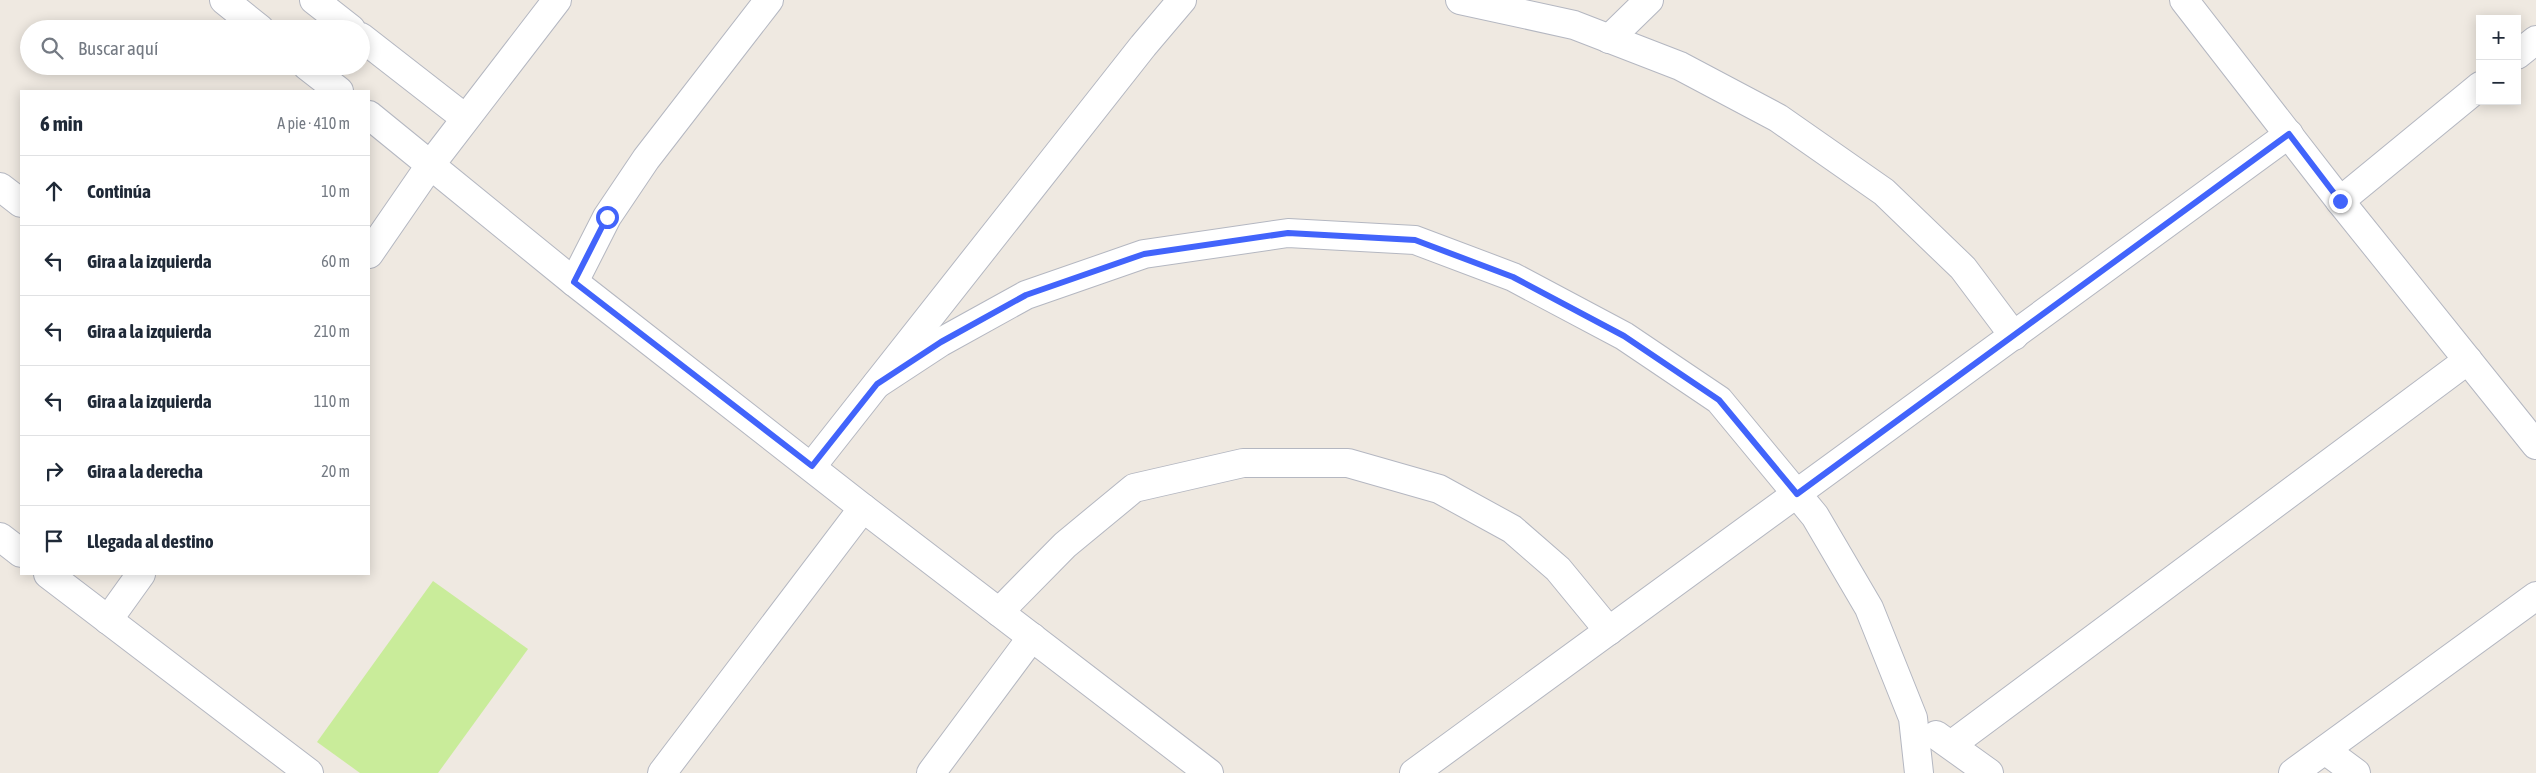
<!DOCTYPE html>
<html lang="es">
<head>
<meta charset="utf-8">
<style>
  :root { --surface:#fff; --page:#f2f2f3; --text:#1f2937; --muted:#747a83; --line:#e0e1e3 }
  body { margin:0; font-family:"Asap Condensed",sans-serif; background:var(--page); color:var(--text) }
  .controls { position:absolute; right:15px; top:15px; display:grid; overflow:hidden; border-radius:0px; box-shadow:0 2px 12px #0003 }
  .controls button { width:45px; height:45px; display:grid; place-items:center; padding:0; border:0; border-bottom:1px solid var(--line); background:var(--surface); color:var(--text); font:25px sans-serif }
  .stop { position:absolute; width:15px; height:15px; margin:-11px; border:4px solid #4264fb; border-radius:50%; background:#fff }
  .stop.end { background:#4264fb; border-color:#fff; box-shadow:0 1px 5px #0008 }
  .list { margin:0; padding:0; list-style:none }
  h2 { display:flex; justify-content:space-between; align-items:center; height:65px; margin:0; padding:0 20px; font-size:21px }
  h2 small { font-size:16px; font-weight:400; color:var(--muted) }
  .list li { display:grid; grid-template-columns:32px 1fr auto; gap:15px; align-items:center; box-sizing:border-box; height:70px; padding:0 20px; border-top:1px solid var(--line) }
  .list b { display:block; font-size:19px; white-space:nowrap }
  .list em { font-size:16px; font-style:normal; color:var(--muted) }
  .icon { flex:none; width:28px; height:28px; fill:none; stroke:currentColor; stroke-width:2; stroke-linecap:round; stroke-linejoin:round }
  .map { position:relative; flex:none; width:2536px; height:773px; overflow:hidden }
  .search { position:absolute; background:var(--surface); box-shadow:0 2px 12px #0003; left:20px; top:20px; width:350px; height:55px; display:flex; align-items:center; gap:12px; box-sizing:border-box; padding:0 18px; border-radius:28px; color:var(--muted); font-size:19px }
  .panel { position:absolute; background:var(--surface); box-shadow:0 2px 12px #0003; left:20px; top:90px; width:350px; height:485px; border-radius:0px }
  .map>svg:first-child { display:block }
  .pitch { fill:#c9ec9a }
  .lines { fill:none; stroke-linecap:round; stroke-linejoin:round }
  .minor-casing { stroke:#b4b7c1; stroke-width:30 }
  .minor { stroke:#fff; stroke-width:28 }
  .route { stroke:#4264fb; stroke-width:6 }
</style>
</head>
<body>
<div class="map">
<svg width="2536" height="773" viewBox="0 0 2536 773">
  <rect width="100%" height="100%" fill="#efe9e1"/>
  <polygon class="pitch" points="433,581 528,649 438,773 360,773 317,742"/>
  <g class="lines">
    <defs>
      <g id="minor">
        <polyline points="224,0 260,29"/>
        <polyline points="314,0 351,29"/>
        <polyline points="1460,0 1574,25 1680,66 1778,118 1884,192 1963,268 2014,336"/>
        <polyline points="2184,0 2340,201 2536,445"/>
        <polyline points="361,37 465,118"/>
        <polyline points="1609,39 1649,0"/>
        <polyline points="2517,55 2536,40"/>
        <polyline points="307,66 339,91"/>
        <polyline points="369,115 574,282 863,508 1209,773"/>
        <polyline points="0,187 21,203"/>
        <polyline points="2340,201 2480,86"/>
        <polyline points="369,254 431,164 557,0"/>
        <polyline points="574,282 607,217 646,159 769,0"/>
        <polyline points="877,384 941,342 1026,295 1144,254 1288,233 1415,240 1513,277 1624,336 1719,400 1815,516 1869,608 1913,718 1919,773"/>
        <polyline points="812,466 1143,46 1182,0"/>
        <polyline points="0,537 21,553"/>
        <polyline points="48,574 309,773"/>
        <polyline points="999,612 1065,545 1134,488 1243,463 1348,463 1439,489 1512,529 1558,569 1609,631"/>
        <polyline points="108,620 141,574"/>
        <polyline points="1936,735 1989,773"/>
        <polyline points="1951,745 2468,360"/>
        <polyline points="2325,750 2356,773"/>
        <polyline points="662,773 863,508"/>
        <polyline points="931,773 1032,637"/>
        <polyline points="1414,773 2289,134"/>
        <polyline points="2293,773 2536,596"/>
      </g>
    </defs>
    <use href="#minor" class="minor-casing"/>
    <use href="#minor" class="minor"/>
  </g>
  <g class="lines">
    <polyline class="route" points="607,217 574,282 812,466 877,384 941,342 1026,295 1144,254 1288,233 1415,240 1513,277 1624,336 1719,400 1797,494 2289,134 2340,201"/>
  </g>
</svg>
<div class="controls">
<button>+</button>
<button>−</button>
</div>
<div class="stop" style="left:607px;top:217px"></div>
<div class="stop end" style="left:2340px;top:201px"></div>
<div class="search"><svg class="icon" aria-label="search" viewBox="0 0 24 24"><circle cx="10" cy="10" r="6"/><path d="M15 15l6 6"/></svg>Buscar aquí</div>
<section class="panel">
<h2>6 min<small>A pie · 410 m</small></h2>
<ul class="list">
<li><svg class="icon" aria-label="ahead" viewBox="0 0 24 24"><path d="M12 20V5M6 11l6-6 6 6"/></svg><div><b>Continúa</b></div><em>10 m</em></li>
<li><svg class="icon" aria-label="left" viewBox="0 0 24 24"><path d="M17 20v-9H6M10 6l-5 5 5 5"/></svg><div><b>Gira a la izquierda</b></div><em>60 m</em></li>
<li><svg class="icon" aria-label="left" viewBox="0 0 24 24"><path d="M17 20v-9H6M10 6l-5 5 5 5"/></svg><div><b>Gira a la izquierda</b></div><em>210 m</em></li>
<li><svg class="icon" aria-label="left" viewBox="0 0 24 24"><path d="M17 20v-9H6M10 6l-5 5 5 5"/></svg><div><b>Gira a la izquierda</b></div><em>110 m</em></li>
<li><svg class="icon" aria-label="right" viewBox="0 0 24 24"><path d="M7 20v-9h11M14 6l5 5-5 5"/></svg><div><b>Gira a la derecha</b></div><em>20 m</em></li>
<li><svg class="icon" aria-label="arrive" viewBox="0 0 24 24"><path d="M6 21V4h12l-3 4 3 4H6"/></svg><div><b>Llegada al destino</b></div></li>
</ul>
</section>
</div>
</body>
</html>
